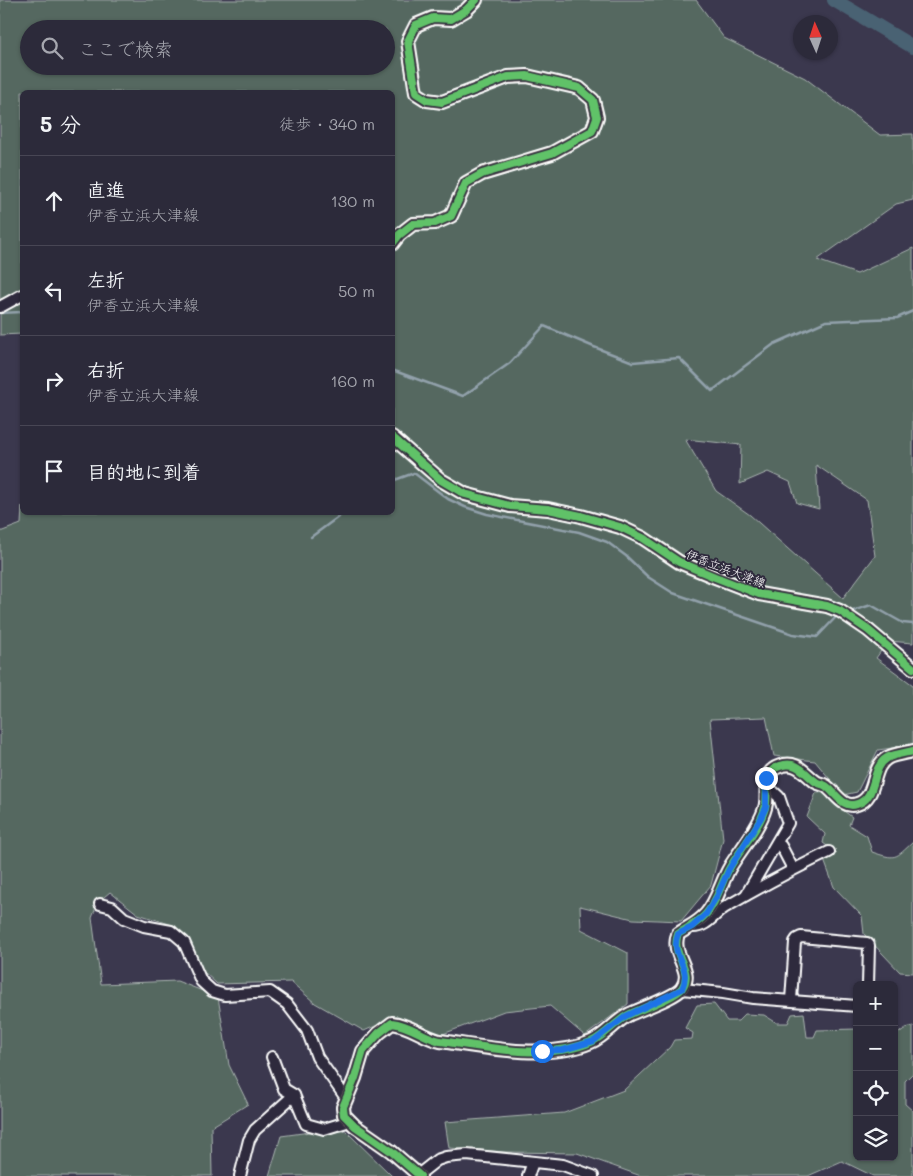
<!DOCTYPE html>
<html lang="ja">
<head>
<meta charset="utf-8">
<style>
  :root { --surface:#2c2a3a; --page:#343242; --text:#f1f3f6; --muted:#a6a7af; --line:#484654 }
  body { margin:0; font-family:Mali,"Klee One",sans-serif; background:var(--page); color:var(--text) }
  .controls { position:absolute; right:15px; bottom:15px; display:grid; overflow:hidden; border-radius:8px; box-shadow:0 1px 4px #0004 }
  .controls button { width:45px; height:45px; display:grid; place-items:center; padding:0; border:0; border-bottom:1px solid var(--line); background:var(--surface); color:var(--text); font:25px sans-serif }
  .compass { position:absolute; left:793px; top:15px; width:45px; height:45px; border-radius:50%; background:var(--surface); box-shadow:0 1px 4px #0004; rotate:357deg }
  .stop { position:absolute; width:15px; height:15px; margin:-11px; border:4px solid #1a73e8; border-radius:50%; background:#fff }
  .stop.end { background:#1a73e8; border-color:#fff; box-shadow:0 1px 5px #0008 }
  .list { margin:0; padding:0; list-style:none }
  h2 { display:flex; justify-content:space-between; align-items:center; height:65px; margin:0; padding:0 20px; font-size:21px }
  h2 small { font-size:16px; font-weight:400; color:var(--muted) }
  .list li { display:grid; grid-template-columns:32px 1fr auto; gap:15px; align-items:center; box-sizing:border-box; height:90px; padding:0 20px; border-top:1px solid var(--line) }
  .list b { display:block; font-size:19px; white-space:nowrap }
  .list p { margin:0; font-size:16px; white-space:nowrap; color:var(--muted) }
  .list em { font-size:16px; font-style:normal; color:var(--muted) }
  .icon { flex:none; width:28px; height:28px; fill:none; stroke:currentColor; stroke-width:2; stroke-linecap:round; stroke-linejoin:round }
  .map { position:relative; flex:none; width:913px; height:1176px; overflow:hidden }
  .search { position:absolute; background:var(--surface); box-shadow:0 1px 4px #0004; left:20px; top:20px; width:375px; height:55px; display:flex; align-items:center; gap:12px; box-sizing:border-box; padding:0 18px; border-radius:28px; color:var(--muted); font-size:19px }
  .panel { position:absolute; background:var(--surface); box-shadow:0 1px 4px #0004; left:20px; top:90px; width:375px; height:425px; border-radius:8px }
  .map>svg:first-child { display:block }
  .green { fill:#546861; stroke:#aab4b0; fill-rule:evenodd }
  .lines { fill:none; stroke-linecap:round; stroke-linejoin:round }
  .stream { stroke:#92a1ab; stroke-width:2.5 }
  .river { stroke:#4a6273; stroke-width:14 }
  .minor-casing { stroke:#fff; stroke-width:14 }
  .major-casing { stroke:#fff; stroke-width:16 }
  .minor { stroke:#2f2a3d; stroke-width:10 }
  .major { stroke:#766964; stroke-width:12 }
  .cycleway-casing { stroke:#2f2a3d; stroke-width:11 }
  .cycleway { stroke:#61c268; stroke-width:8 }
  .route { stroke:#1a73e8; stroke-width:6 }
  .labels { text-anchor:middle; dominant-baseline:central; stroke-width:4; stroke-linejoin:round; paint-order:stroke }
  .street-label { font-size:12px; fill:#fff; stroke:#2f2a3d }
</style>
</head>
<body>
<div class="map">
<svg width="913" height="1176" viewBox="0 0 913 1176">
  <rect width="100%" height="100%" fill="#3b384e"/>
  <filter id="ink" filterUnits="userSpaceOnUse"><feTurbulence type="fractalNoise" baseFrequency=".02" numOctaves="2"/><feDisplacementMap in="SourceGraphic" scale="10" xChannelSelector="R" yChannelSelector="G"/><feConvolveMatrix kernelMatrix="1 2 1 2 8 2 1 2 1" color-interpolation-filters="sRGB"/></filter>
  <g filter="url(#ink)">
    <g class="green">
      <path d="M0,0H696L724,38L805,78L880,135L913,134V200L896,204L817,260L857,274L913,248V643L888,641L876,658L913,685V745L878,750L857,792L843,795L815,761L774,756L766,717L710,719L723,839L711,885L681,921L633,919L580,906L581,929L628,953V1004L585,1036L550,1006L504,1011L435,1037L398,1016L364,1031L315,1003L291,982L217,984L193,962L176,926L138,914L110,892L98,902L92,918L101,984L177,981L218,997L229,1065L248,1104L211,1127L212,1176H0V532L21,524L22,506V512H392V92H22V334L0,335ZM29,29H386V66H29ZM685,439L741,445L740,484L768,472L790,482L797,503L819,509L816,465L867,500L875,556L843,598L750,515L716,491Z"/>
      <path d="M829,792L835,800L837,806L852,817L849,825L867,836L872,852C896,860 895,859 913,842V973L900,972L864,934L862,916L834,887L824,860L837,853L823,843L825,834L807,817L816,793Z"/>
      <polygon points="714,1004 727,1021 738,1021 745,1014 764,1015 777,1023 788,1023 792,1014 804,1013 807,1037 814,1037 817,1030 857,1029 857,1157 894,1157 894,1034 897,1034 906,1028 913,1026 913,1073 905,1081 905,1104 913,1111 913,1176 873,1176 842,1161 808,1176 641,1176 577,1153 506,1152 449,1148 445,1122 564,1113 624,1090 670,1047 674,1040 692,1039 693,1033 685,1028 697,1005"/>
      <polygon points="317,1131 346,1131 392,1176 269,1176 281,1136"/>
    </g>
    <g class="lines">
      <g class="stream">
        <polyline points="0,313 22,312"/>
        <polyline points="392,370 463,396 510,363 544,326 594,347 633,362 679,358 712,391 774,344 826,321 897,318 913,311"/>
        <polyline points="392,481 414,473 448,499 465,507 487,514 579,532 607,542 626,556 648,577 673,593 793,634 817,637 837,616"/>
        <polyline points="311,537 345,512"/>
        <polyline points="850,612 871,605 903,623 913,624"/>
      </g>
      <polyline class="river" points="834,0 913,47"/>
      <defs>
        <g id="minor">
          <polyline points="0,307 22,295"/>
          <polyline points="777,843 781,846 793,869"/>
          <polyline points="746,895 788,823 779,797 766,785"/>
          <polyline points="100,904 112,907 124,918 144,926 171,931 184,942 201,981 212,991 225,995 270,992 287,1004 307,1030 317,1057 346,1098"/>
          <path d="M693,927C707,927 713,915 724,908C758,888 794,869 829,852"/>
          <polyline points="682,989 723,993 753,998 857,1006"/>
          <polyline points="791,1000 795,942 797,939 801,937 867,943 869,945 868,985"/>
          <polyline points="272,1057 284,1089 294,1095 306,1124 324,1129 350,1121"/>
          <polyline points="418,1175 437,1160 446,1157 467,1155 563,1165 593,1176"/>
          <polyline points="240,1176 249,1140 255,1130 294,1095"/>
          <polyline points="528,1176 533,1162"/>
        </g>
        <g id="major">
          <polyline points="392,244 399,235 413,224 435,223 451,216 466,183 482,174 552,153 592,131 597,117 593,100 579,88 527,76 508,77 442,102 427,100 416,93 408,41 416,25 433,18 451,19 466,10 476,0"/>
          <polyline points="392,437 441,480 465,494 510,506 548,509 581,516 620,527 643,538 679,562 715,577 759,594 827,606 840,611 868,630 913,668"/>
          <path d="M420,1176L391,1151L355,1126L344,1115L343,1107L355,1078L363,1051L379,1033L392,1023C410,1025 423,1037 440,1041C486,1047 547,1061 591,1042C605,1036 615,1022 628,1015C640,1009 676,997 682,988C695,970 670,956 678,934C688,927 697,924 706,914C718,901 721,882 730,867C740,850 760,827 765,808C770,793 759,773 780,766C797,760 804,773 816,782C819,784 823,784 826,786C836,793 843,809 857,804C878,798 870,768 887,758C894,754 905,753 913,751"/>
        </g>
      </defs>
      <use href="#minor" class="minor-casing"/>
      <use href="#major" class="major-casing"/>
      <use href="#minor" class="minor"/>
      <use href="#major" class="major"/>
      <defs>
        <g id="cycleway">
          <polyline points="392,244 399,235 413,224 435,223 451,216 466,183 482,174 552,153 592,131 597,117 593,100 579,88 527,76 508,77 442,102 427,100 416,93 408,41 416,25 433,18 451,19 466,10 476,0"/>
          <polyline points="392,437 441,480 465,494 510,506 548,509 581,516 620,527 643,538 679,562 715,577 759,594 827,606 840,611 868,630 913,668"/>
          <path d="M420,1176L391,1151L355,1126L344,1115L343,1107L355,1078L363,1051L379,1033L392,1023C410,1025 423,1037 440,1041C486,1047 547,1061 591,1042C605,1036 615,1022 628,1015C640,1009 676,997 682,988C695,970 670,956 678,934C688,927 697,924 706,914C718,901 721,882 730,867C740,850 760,827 765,808C770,793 759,773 780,766C797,760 804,773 816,782C819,784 823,784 826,786C836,793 843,809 857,804C878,798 870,768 887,758C894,754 905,753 913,751"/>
        </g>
      </defs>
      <use href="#cycleway" class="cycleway-casing"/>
      <use href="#cycleway" class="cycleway"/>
    </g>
  </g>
  <g class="lines" filter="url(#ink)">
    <path class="route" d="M542,1051L563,1050L594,1041L626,1016L682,989C693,964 669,958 678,934L692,927L706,914L717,896L729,869L761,818L766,807V778"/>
  </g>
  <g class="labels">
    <g class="street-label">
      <text transform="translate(726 568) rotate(21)">伊香立浜大津線</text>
    </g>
  </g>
</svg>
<div class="controls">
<button>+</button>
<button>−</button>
<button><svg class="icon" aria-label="locate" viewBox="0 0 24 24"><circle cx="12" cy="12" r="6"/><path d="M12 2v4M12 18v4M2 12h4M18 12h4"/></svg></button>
<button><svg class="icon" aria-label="layers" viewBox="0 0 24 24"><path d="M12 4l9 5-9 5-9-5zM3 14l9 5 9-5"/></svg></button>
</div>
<svg class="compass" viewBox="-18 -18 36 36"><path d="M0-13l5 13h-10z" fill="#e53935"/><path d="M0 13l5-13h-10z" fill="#a6a7af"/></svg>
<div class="stop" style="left:542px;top:1051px"></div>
<div class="stop end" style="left:766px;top:778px"></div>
<div class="search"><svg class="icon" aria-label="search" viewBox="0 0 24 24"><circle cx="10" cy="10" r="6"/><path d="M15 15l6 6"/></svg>ここで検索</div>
<section class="panel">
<h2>5 分<small>徒歩 · 340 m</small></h2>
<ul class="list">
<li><svg class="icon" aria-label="ahead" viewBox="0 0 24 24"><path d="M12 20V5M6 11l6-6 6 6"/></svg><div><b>直進</b><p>伊香立浜大津線</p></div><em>130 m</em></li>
<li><svg class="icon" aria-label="left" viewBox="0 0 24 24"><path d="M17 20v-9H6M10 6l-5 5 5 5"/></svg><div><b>左折</b><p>伊香立浜大津線</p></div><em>50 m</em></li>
<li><svg class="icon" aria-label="right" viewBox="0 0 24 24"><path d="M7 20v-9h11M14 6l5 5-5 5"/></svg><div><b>右折</b><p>伊香立浜大津線</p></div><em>160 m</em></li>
<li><svg class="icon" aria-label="arrive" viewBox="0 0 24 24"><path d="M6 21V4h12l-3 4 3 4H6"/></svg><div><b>目的地に到着</b></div></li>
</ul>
</section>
</div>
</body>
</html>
